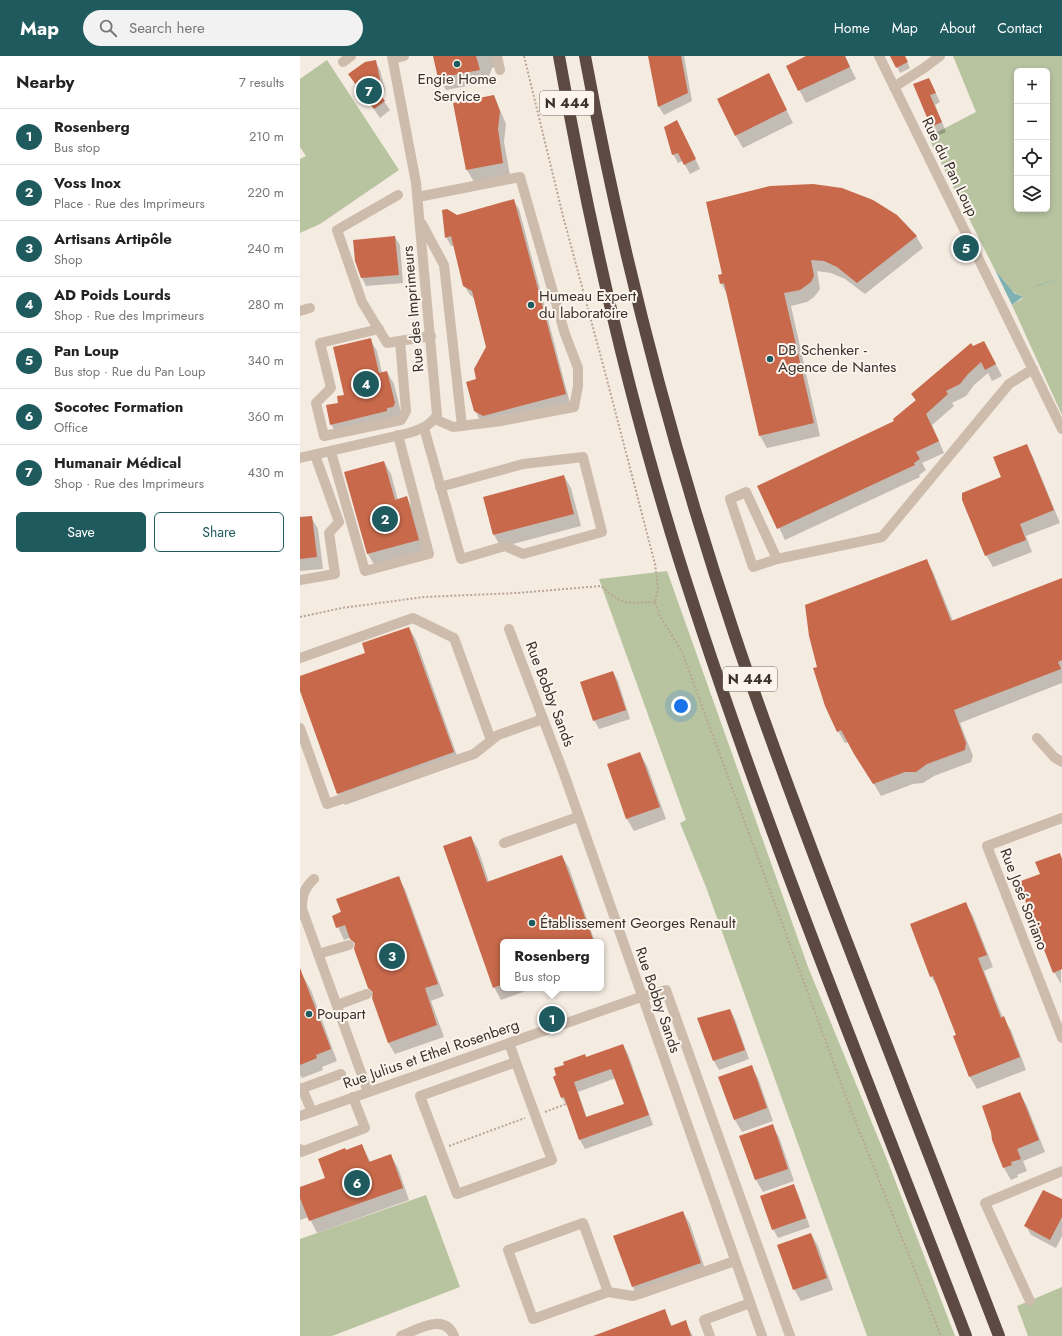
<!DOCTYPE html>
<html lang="en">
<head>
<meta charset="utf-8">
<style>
  :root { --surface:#fff; --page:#f2f2f2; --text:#222; --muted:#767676; --line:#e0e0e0; --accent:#1f5a5e }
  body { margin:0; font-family:Jost,sans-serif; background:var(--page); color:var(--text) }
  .controls { position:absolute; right:12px; top:12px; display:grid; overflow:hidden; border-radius:6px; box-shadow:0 2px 6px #0003 }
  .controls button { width:36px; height:36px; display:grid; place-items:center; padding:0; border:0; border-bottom:1px solid var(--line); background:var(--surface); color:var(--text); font:20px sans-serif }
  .you { position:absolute; left:381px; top:650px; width:14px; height:14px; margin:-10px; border:3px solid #fff; border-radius:50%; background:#1a73e8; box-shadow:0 0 0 6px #1a73e833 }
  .badge { display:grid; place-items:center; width:26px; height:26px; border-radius:50%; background:var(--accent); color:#fff; font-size:13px; font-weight:700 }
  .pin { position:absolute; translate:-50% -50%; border:2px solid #fff; box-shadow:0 1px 4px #0006 }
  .popup { position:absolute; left:200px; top:883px; width:104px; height:52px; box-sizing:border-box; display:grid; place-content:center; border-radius:6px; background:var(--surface); filter:drop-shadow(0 1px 3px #0005); font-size:13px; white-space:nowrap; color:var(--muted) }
  .popup b { font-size:15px; color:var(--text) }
  .popup::after { content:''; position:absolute; left:50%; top:100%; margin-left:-8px; border:8px solid transparent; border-top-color:var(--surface) }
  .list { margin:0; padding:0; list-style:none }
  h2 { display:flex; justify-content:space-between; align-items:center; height:52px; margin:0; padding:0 16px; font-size:17px }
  h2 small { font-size:13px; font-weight:400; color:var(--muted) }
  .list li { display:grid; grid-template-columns:26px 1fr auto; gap:12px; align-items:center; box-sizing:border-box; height:56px; padding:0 16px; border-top:1px solid var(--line) }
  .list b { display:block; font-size:15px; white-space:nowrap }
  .list p { margin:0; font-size:13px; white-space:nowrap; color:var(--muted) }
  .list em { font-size:13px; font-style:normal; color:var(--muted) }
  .actions { display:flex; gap:8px; padding:12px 16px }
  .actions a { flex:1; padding:9px 0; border:1px solid var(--accent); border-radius:6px; text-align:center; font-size:14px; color:var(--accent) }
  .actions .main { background:var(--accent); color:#fff }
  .icon { flex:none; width:22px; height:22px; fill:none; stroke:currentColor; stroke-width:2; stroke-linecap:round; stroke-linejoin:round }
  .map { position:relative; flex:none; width:762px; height:1280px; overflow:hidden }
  header { display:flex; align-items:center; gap:24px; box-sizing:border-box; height:56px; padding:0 20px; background:var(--accent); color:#fff }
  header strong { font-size:19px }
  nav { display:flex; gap:22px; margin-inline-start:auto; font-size:14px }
  .search { width:280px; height:36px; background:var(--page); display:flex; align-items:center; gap:10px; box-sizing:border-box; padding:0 14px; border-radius:22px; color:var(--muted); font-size:15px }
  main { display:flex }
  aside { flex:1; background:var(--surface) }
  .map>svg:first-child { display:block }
  .green { fill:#b8c4a0; fill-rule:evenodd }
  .water { fill:#7fb0b2 }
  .shadow { fill:#0003; fill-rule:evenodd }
  .building { fill:#c8694b; fill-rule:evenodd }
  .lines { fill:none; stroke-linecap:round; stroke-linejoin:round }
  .path { stroke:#b9a596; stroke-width:2; stroke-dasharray:2 2; stroke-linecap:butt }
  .minor { stroke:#cdbbac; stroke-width:10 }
  .highway { stroke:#5c4a42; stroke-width:12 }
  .poi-dot { fill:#1f5a5e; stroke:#fbf5ee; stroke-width:1.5 }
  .labels { text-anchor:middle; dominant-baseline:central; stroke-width:4; stroke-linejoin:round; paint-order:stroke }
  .shield { fill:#fbf5ee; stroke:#756b66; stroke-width:1 }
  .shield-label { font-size:14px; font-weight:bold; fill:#3b302b }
  .poi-label { font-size:15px; fill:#3b302b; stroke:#fbf5ee; text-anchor:start }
  .street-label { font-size:15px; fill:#3b302b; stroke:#fbf5ee }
</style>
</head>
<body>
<header>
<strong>Map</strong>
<div class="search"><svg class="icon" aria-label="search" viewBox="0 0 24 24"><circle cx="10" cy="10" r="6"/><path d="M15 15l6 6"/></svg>Search here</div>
<nav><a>Home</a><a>Map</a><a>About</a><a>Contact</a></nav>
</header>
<main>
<aside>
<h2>Nearby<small>7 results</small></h2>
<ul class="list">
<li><span class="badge">1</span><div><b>Rosenberg</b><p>Bus stop</p></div><em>210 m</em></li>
<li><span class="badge">2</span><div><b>Voss Inox</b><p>Place · Rue des Imprimeurs</p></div><em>220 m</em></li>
<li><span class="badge">3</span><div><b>Artisans Artipôle</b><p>Shop</p></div><em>240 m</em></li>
<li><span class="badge">4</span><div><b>AD Poids Lourds</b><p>Shop · Rue des Imprimeurs</p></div><em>280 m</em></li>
<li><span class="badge">5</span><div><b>Pan Loup</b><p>Bus stop · Rue du Pan Loup</p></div><em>340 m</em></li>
<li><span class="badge">6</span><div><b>Socotec Formation</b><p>Office</p></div><em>360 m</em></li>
<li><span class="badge">7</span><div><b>Humanair Médical</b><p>Shop · Rue des Imprimeurs</p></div><em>430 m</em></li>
</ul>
<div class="actions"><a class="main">Save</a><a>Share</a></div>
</aside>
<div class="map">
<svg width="762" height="1280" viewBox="0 0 762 1280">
  <rect width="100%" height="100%" fill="#f4ebe1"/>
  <g class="green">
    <path d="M653,0H762V359L712,249L723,242L711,234L695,214L628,81L676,56ZM717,15H747V153H717Z"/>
    <polygon points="27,4 99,114 20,168 0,177 0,103 6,100 0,91 0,23"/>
    <polygon points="367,515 508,911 588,1106 655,1280 567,1280 566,1277 406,831 380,767 386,764 299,523"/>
    <polygon points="126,1139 160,1231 32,1280 0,1280 0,1183"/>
    <polygon points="762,1231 762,1280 728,1280 717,1250"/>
  </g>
  <polygon class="water" points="695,214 714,237 723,241 738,229 762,222 737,230 712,249"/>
  <g class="shadow">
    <polygon points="134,0 195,0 197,10 192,12 187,26 146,34 139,22"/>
    <polygon points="349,0 384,0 392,45 364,59 359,51"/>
    <polygon points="508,0 545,0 556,23 506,47 487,10"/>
    <polygon points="592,0 604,0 610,12 600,17"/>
    <polygon points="75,5 80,14 85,34 81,41 90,54 80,62 50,18"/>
    <polygon points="629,23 640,46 635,49 646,76 637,80 632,71"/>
    <polygon points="475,31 493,67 443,92 436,80"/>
    <polygon points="194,40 206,68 204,86 210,119 174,126 167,114"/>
    <polygon points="382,75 400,113 390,118 383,105 378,107 373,98"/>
    <polygon points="213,144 219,153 270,347 180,364 175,354 178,324 187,291 174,242 170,239 164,229 154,190 151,190 146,181 157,160"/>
    <polygon points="616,180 623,192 565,238 545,223 531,217 517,215 520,233 514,241 507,246 491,250 520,380 467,392 460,380 428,240 421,227 419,220"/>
    <polygon points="95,181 100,189 103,227 66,230 62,222"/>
    <polygon points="70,283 77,295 82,317 87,316 94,328 102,360 38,381 31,368"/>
    <polygon points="673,292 690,297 702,320 692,325 688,317 674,329 666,340 652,347 654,350 632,369 644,397 622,407 626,414 619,419 620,421 485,484 459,430 595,366 616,345 612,338"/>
    <polygon points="726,389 733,401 760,467 726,480 732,496 693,511 686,499 702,422"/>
    <polygon points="84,406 91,418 98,444 107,442 114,454 125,496 75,510 68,498 45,417"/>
    <polygon points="264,420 271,432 281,470 201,491 194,479"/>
    <polygon points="11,461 18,473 23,513 0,515 0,462"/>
    <polygon points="626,504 633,516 653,565 762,523 762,627 660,667 673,700 671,706 634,720 623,727 613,728 581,740 549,686 545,687 538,675 519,611"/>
    <polygon points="109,572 116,584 160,708 45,749 38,737 0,632 0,621 67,597"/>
    <polygon points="313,616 318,625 330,663 299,673 294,664"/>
    <polygon points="340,698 347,710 366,763 334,775 327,763"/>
    <polygon points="171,781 178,793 189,826 262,800 269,812 295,886 203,886 203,932 234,932 201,944 194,931"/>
    <polygon points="759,798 762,803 761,928 754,916 741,819"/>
    <polygon points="98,821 105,833 144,940 131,945 144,981 95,998 88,986 56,890 51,881 44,884 33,860"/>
    <polygon points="666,848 673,860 693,911 684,915 703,962 711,974 726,1014 677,1033 670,1021 657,979 638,932 631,920"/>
    <polygon points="4,922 11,934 37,1005 22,1011 23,1014 2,1022 0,1019 0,924"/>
    <polygon points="430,954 435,963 449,1003 419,1014 414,1005 399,963"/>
    <path d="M323,989L328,998L353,1069L285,1093L280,1084L268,1051L262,1042L254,1021L286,1002ZM316,1022L325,1048L287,1062L278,1036Z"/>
    <polygon points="451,1010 458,1022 473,1065 442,1076 435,1064 420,1021"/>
    <polygon points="720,1038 727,1050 745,1096 723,1105 727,1115 717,1119 718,1121 711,1124 704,1112 693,1084"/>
    <polygon points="472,1069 479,1081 494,1125 463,1136 456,1124 440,1080"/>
    <polygon points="62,1089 71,1107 91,1100 98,1112 109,1144 17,1177 9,1161 0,1164 0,1132 26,1123 46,1095"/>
    <polygon points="493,1129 498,1138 510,1171 478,1182 473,1173"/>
    <polygon points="762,1144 762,1180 756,1192 731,1179 726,1170"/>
    <polygon points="383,1156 390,1168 407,1219 340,1243 333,1231 314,1180"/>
    <polygon points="511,1178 518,1190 533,1234 501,1245 494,1233"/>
    <polygon points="364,1255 372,1270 385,1266 393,1280 309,1280"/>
  </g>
  <g class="building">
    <polygon points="133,0 176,0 180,14 138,22"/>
    <polygon points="348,0 381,0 388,37 358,51"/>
    <polygon points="506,0 545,0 550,11 498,35 486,10"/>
    <polygon points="590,0 605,0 608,6 596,12"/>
    <polygon points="76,4 80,24 76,32 85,45 74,53 48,18 65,6"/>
    <polygon points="469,17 487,54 435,80 417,43"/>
    <polygon points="629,22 636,37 630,39 642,66 631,71 613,28"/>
    <polygon points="194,39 200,55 198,73 203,107 166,114 153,47"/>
    <polygon points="377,64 396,103 384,109 378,97 372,99 364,71"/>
    <polygon points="513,128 542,132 573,144 597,159 617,180 557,227 537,211 524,205 511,204 514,220 511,226 500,234 484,237 514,367 459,380 424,227 420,228 418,219 422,218 406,146 470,130"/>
    <polygon points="214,143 266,338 183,360 174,355 166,326 176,323 174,313 186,291 172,235 163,230 151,180 145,182 142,154 147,153 157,159"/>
    <polygon points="95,180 99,219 61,222 55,205 53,184"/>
    <polygon points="71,282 79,317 87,315 95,347 93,351 87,352 87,355 30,369 26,349 38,347 37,340 44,339 33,291"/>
    <polygon points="684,285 696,308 685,314 681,306 668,318 660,328 646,335 648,338 626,358 639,385 616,396 620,403 614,407 615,409 477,473 457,430 594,365 593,363 616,344 611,338 671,287 673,290"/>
    <polygon points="727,388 754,454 720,468 726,484 685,500 662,444 662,437 701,421 693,401"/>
    <polygon points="84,405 95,444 107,440 119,484 67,498 44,416"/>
    <polygon points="264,419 274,458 193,479 183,441"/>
    <polygon points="12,460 17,501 0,503 0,461"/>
    <polygon points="627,503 651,565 762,522 762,604 758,606 761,613 654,654 666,687 665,694 627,708 616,716 605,716 573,728 554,698 541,674 537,676 525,650 513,612 517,611 509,580 505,549"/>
    <polygon points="109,571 154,696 37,738 0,635 0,620 65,597 62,587"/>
    <polygon points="313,615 326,654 293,665 280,626"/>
    <polygon points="340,696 360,751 326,763 307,708"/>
    <polygon points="171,780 187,826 262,799 294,886 203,886 203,928 193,932 143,790"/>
    <polygon points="760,797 762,803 762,913 753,917 718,826 740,818 735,806"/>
    <polygon points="99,820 138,928 125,932 137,969 88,987 72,942 73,936 68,932 54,893 55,887 50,883 45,869 36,872 32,860 41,856 36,843"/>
    <polygon points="666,846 687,899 678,902 701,962 704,960 720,1001 669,1021 653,980 656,979 633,920 630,921 610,868"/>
    <polygon points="0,912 31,993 16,999 17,1002 0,1009"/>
    <polygon points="430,953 445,994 413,1005 397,962"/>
    <path d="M323,988L349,1059L279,1084L264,1041L261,1042L253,1021L256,1019L254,1012L264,1009L263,1006L285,998L286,1001ZM311,1013L324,1048L286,1061L274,1026Z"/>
    <polygon points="452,1009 467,1052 434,1064 418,1021"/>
    <polygon points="720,1036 739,1084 717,1093 721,1103 711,1106 712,1109 703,1112 692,1084 691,1076 682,1050"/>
    <polygon points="473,1068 488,1113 455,1124 439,1080"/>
    <polygon points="62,1088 69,1106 91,1098 103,1132 9,1165 0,1142 0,1131 25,1122 18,1103 45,1092 46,1094"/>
    <polygon points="494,1128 506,1162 472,1174 460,1140"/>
    <polygon points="743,1134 762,1143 762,1161 750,1184 724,1170"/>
    <polygon points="383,1155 401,1207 332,1231 313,1180"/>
    <polygon points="511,1177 527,1222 493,1234 477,1189"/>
    <polygon points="365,1253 371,1270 386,1264 391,1280 293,1280"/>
  </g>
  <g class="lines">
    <g class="path">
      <polyline points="224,0 263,160 306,320 355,508 358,532 355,546 360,560 382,596 551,1054 641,1280"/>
      <path d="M0,561L42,552L124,541L217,537L301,530C324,550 324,547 355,546"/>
      <polyline points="245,1056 266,1048"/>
      <polyline points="149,1090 225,1062"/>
    </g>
    <g class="minor">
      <polyline points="197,0 200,14"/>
      <polyline points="579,0 762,373"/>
      <polyline points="93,3 104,0"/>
      <polyline points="43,6 51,0"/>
      <polyline points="594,31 624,12 640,0"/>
      <polyline points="98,139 37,174 62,246 87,287 131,280"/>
      <polyline points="118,141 220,121 265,278 278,312 278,330 274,351 201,365 153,371 135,363"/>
      <polyline points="122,168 144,209 162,370"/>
      <polyline points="0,255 10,252"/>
      <polyline points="79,273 20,287 31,332 16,347 24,380 101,364 106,355 100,285"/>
      <polyline points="124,372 161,503 205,490 223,498 302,476 283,401 223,408 140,431"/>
      <polyline points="31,396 65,515 129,498 98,379"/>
      <path d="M0,402L109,377C121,373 130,370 137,359L116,127L92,0"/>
      <polyline points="477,503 453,511 430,443 446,436 477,503 582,481 709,328 733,313"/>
      <polyline points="0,524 35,518 29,477 39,466 15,399"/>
      <polyline points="209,573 264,718 462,1280"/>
      <polyline points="0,602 113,562 154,582 191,684"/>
      <polyline points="0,672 27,748 174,698 198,679 243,663"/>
      <polyline points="737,682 754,701 762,706"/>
      <polyline points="762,762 687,790 762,982"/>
      <polyline points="204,787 278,761"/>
      <path d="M14,823C4,832 2,840 2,853L68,1036"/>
      <polyline points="18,898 49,889"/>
      <polyline points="37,949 67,938"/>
      <path d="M209,987C223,1026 237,1065 252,1104L157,1138L120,1040L216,1006"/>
      <polyline points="2,1032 12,1056"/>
      <polyline points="0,1033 41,1018"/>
      <polyline points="0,1060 341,941 366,934 490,1280"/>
      <polyline points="0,1093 1,1096 65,1072 53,1041"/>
      <polyline points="308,1236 283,1167 208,1194 233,1263 308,1236 333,1240 435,1205"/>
      <polyline points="730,1245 685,1147 762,1115"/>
      <path d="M101,1280C117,1274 144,1256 154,1280"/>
      <polyline points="410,1280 404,1264 450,1247"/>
    </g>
    <g class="highway">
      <path d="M259,0C289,169 327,336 378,500C461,764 567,1022 666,1280"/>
      <path d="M285,0C321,195 371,388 434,577C471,688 513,798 555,907C603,1031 651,1156 699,1280"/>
    </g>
  </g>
  <g class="poi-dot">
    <circle cx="157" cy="8" r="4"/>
    <circle cx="231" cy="249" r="4"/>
    <circle cx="470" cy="303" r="4"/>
    <circle cx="232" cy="867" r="4"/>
    <circle cx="9" cy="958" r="4"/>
  </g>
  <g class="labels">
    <g class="shield">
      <rect x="240" y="35" width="54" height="24" rx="3"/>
      <rect x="423" y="611" width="54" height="24" rx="3"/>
    </g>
    <g class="shield-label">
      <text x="267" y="47">N 444</text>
      <text x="450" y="623">N 444</text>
    </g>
    <g class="poi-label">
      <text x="157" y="23" text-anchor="middle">Engie Home<tspan x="157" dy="17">Service</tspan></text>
      <text x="239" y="240">Humeau Expert<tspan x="239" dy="17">du laboratoire</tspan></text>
      <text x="478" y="294">DB Schenker -<tspan x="478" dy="17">Agence de Nantes</tspan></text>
      <text x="240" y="867">Établissement Georges Renault</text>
      <text x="17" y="958">Poupart</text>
    </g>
    <g class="street-label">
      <text transform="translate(650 111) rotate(64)">Rue du Pan Loup</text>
      <text transform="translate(113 253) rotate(-95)">Rue des Imprimeurs</text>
      <text transform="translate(250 638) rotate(69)">Rue Bobby Sands</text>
      <text transform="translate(724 843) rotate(69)">Rue José Soriano</text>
      <text transform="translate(358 944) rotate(71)">Rue Bobby Sands</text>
      <text transform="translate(131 998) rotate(-19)">Rue Julius et Ethel Rosenberg</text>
    </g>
  </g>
</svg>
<div class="controls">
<button>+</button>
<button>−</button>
<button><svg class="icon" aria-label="locate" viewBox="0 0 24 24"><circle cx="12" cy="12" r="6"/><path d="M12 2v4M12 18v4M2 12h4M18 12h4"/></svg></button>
<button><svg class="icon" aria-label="layers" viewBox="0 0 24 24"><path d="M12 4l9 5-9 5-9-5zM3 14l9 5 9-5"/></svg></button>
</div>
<div class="you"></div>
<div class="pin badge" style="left:252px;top:963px">1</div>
<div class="popup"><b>Rosenberg</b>Bus stop</div>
<div class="pin badge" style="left:85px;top:463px">2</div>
<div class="pin badge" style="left:92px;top:900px">3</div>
<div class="pin badge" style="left:66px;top:328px">4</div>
<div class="pin badge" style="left:666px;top:192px">5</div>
<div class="pin badge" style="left:57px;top:1127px">6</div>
<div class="pin badge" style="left:69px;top:35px">7</div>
</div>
</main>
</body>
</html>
